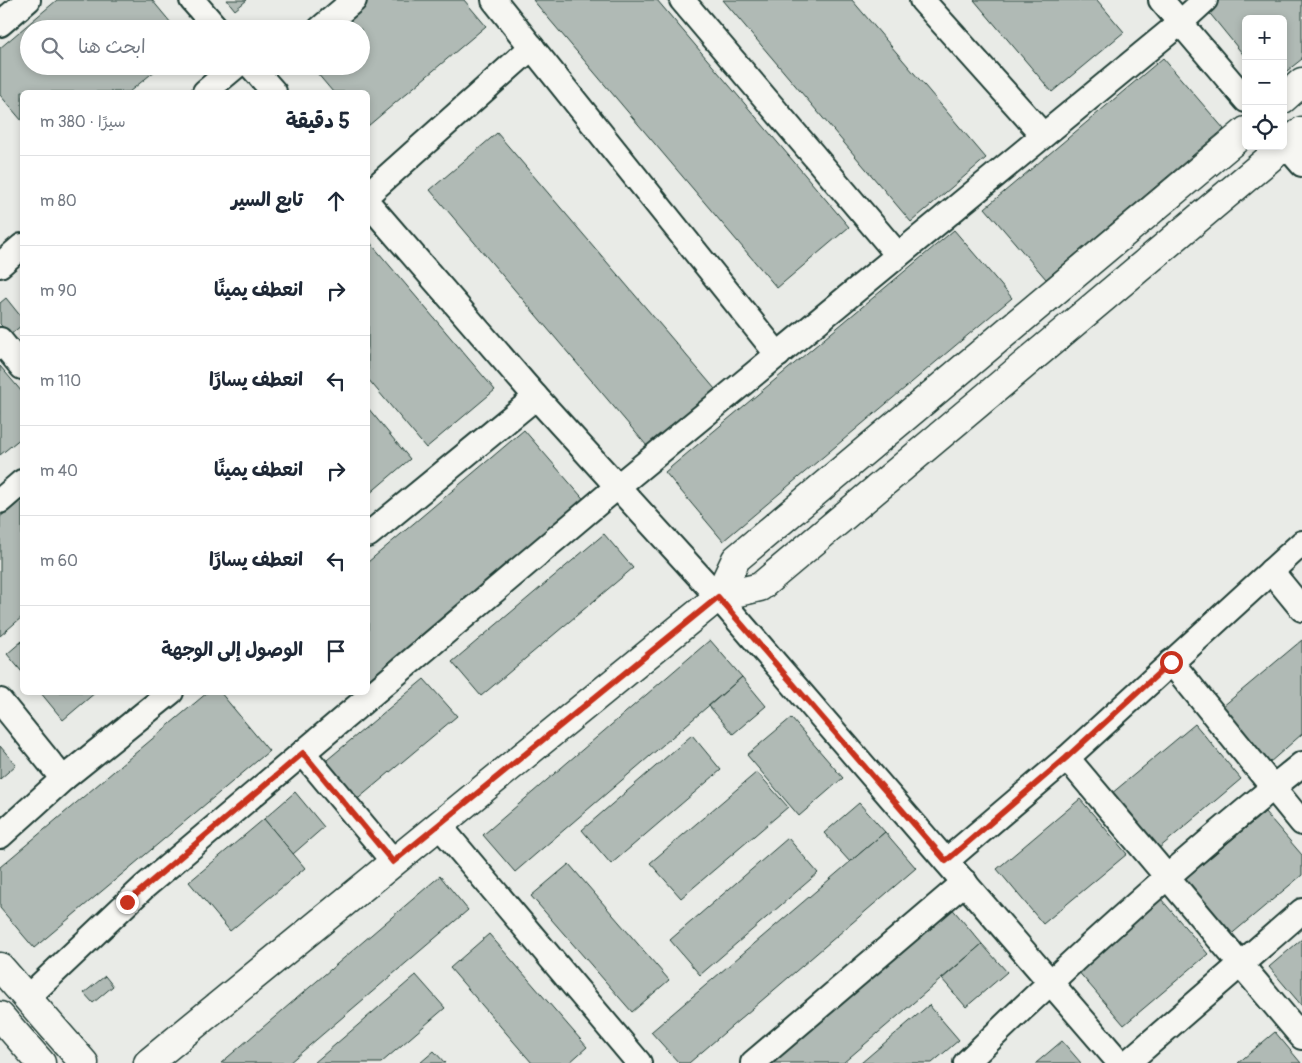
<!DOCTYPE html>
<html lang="ar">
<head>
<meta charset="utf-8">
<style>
  :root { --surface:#fff; --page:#f2f2f3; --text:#1f2937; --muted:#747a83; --line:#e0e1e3 }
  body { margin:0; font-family:Pangolin,"Playpen Sans Arabic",sans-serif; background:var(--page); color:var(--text); direction:rtl }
  .controls { position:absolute; right:15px; top:15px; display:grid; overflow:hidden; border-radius:8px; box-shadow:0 2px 8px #0003 }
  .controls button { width:45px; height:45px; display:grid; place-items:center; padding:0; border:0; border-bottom:1px solid var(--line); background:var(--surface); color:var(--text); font:25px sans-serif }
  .stop { position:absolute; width:15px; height:15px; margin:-11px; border:4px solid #c8321e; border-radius:50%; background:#fff }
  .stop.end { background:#c8321e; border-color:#fff; box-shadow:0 1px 5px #0008 }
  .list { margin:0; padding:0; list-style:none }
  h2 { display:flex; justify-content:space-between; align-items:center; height:65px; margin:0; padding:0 20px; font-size:21px }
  h2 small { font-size:16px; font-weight:400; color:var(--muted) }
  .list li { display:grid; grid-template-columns:32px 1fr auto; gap:15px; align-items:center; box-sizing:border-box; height:90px; padding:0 20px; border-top:1px solid var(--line) }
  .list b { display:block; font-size:19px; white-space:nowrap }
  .list em { font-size:16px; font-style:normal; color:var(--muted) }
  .icon { flex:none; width:28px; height:28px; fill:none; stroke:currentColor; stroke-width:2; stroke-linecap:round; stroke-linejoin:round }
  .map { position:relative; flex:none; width:1302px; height:1063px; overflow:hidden; direction:ltr }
  .search { position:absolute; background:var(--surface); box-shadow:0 2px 8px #0003; left:20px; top:20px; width:350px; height:55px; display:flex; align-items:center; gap:12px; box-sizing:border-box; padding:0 18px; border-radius:28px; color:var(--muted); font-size:19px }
  .panel { position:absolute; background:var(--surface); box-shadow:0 2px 8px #0003; left:20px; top:90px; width:350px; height:605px; border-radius:8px; direction:rtl }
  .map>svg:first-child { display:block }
  .building { fill:#b0bab5; stroke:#1f3d34 }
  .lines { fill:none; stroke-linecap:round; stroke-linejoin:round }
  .minor-casing { stroke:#1f3d34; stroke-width:28 }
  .tertiary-casing { stroke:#1f3d34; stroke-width:31 }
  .minor { stroke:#f6f6f2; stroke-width:24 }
  .tertiary { stroke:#f6f6f2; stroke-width:28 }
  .route { stroke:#c8321e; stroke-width:6 }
</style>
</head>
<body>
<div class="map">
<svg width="1302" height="1063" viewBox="0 0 1302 1063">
  <rect width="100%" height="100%" fill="#e9ebe7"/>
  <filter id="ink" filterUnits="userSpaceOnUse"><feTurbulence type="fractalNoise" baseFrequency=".02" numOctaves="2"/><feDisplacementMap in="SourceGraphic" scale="10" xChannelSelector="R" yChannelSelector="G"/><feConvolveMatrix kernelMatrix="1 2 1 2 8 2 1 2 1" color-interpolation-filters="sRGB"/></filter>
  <g filter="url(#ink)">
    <g class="building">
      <polygon points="57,0 152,0 176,29 29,29 29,66 161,66 129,92 22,92 22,121 0,95 0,48"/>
      <polygon points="227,0 247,0 235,10"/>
      <polygon points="361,0 464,0 486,26 368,126 368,92 333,92 311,66 361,66 361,29 327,29"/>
      <polygon points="533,0 657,0 849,227 777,288"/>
      <polygon points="723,0 852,0 986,158 911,222"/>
      <polygon points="974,0 1097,0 1124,32 1052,92"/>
      <polygon points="1219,0 1302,0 1302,59 1283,74 1283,19 1246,19 1246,58 1207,10"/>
      <polygon points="1163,58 1224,129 1046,279 985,208"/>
      <polygon points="497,133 715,389 647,446 430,190"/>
      <polygon points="954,230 1012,298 723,541 665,472"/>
      <polygon points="368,240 495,390 426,448 368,379"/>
      <polygon points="6,298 22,318 22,325 10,335 0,324 0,303"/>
      <polygon points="0,366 22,392 22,437 0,455"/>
      <polygon points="368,408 410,459 368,495"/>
      <polygon points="524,430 587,503 368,687 368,562"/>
      <polygon points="22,499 22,617 0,636 0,517"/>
      <polygon points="604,534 633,568 481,696 452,662"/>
      <polygon points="710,640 742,677 515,872 483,835"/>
      <polygon points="1302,640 1302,734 1269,763 1222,707"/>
      <polygon points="22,641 22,672 7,654"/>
      <polygon points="742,677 766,706 733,734 709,706"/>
      <polygon points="424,679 457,716 353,803 321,765"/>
      <polygon points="40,692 96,692 63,720"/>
      <polygon points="208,692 220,692 269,751 34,948 0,908 0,867"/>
      <polygon points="791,718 843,778 799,816 747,755"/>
      <polygon points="1195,724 1241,779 1158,849 1111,794"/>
      <polygon points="692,735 721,770 611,864 582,830"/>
      <polygon points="0,746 16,765 0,779"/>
      <polygon points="757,772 788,807 681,898 650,863"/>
      <polygon points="295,792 324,827 293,854 264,819"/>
      <polygon points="1080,799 1127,854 1043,924 997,869"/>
      <polygon points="859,803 885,832 850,862 824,833"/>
      <polygon points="1265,812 1302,855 1302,875 1228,937 1181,882"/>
      <polygon points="264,819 305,868 230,931 189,882"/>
      <polygon points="885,832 916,868 689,1063 679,1063 651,1032"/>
      <polygon points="788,838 818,873 700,975 670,940"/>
      <polygon points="569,864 669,980 632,1012 531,896"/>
      <polygon points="440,876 468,910 289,1063 221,1063"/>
      <polygon points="1161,899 1208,954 1124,1025 1077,970"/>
      <polygon points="950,906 982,944 843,1063 766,1063"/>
      <polygon points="489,934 587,1047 569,1063 532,1063 450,968"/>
      <polygon points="1302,939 1302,1006 1269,967"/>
      <polygon points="982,944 1007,972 966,1007 942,979"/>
      <polygon points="416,975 445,1008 381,1063 314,1063"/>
      <polygon points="105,976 113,986 93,1003 84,993"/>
      <polygon points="929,1005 959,1040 932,1063 861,1063"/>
      <polygon points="1275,1032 1301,1063 1238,1063"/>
      <polygon points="1062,1041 1081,1063 1036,1063"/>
      <polygon points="434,1051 445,1063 420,1063"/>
    </g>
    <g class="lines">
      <defs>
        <g id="minor">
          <polyline points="192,0 217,29"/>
          <polyline points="494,0 778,355"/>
          <polyline points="682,0 898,255"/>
          <polyline points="922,0 1043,135"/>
          <polyline points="1161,0 1246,100"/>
          <polyline points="0,24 28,0"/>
          <polyline points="320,29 354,0"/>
          <polyline points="251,66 274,92"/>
          <polyline points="205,92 236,66"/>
          <polyline points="1283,142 1302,164"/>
          <polyline points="368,194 532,47"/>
          <polyline points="368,203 536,397 718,597 1120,1063"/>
          <polyline points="0,265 22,246"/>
          <polyline points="0,340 22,367"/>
          <polyline points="0,501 22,482"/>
          <polyline points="368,535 536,397"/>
          <polyline points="1271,571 1302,609"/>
          <polyline points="1171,662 1302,823"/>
          <polyline points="0,701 63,779"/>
          <polyline points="303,753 393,861"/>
          <polyline points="1067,758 1302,1037"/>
          <polyline points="438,824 639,1063"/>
          <polyline points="0,836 63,779 171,692"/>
          <polyline points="946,861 1067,758 1302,543"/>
          <polyline points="28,997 144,887 617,487 1180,23 1205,0"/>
          <polyline points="753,1063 965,882"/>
          <path d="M966,1063C1073,958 1185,858 1302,764"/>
          <polyline points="1127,1063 1302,911"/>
        </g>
        <g id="tertiary">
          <polyline points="1283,99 1302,82"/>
          <polyline points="718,597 736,559 1246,131"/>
          <polyline points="0,967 84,1063"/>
          <polyline points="0,1016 41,1063"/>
          <polyline points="148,1063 718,597 760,587 1302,131"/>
        </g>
      </defs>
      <use href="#minor" class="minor-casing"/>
      <use href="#tertiary" class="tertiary-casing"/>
      <use href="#minor" class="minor"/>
      <use href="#tertiary" class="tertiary"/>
    </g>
  </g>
  <g class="lines" filter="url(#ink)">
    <polyline class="route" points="127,902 303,753 393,862 718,597 946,861 1066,758 1171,662"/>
  </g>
</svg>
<div class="controls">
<button>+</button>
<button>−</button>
<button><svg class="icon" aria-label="locate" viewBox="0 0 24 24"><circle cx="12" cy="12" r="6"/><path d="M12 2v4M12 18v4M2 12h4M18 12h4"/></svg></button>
</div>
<div class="stop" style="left:1171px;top:662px"></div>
<div class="stop end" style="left:127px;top:902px"></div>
<div class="search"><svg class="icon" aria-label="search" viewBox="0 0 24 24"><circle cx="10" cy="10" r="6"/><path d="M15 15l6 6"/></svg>ابحث هنا</div>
<section class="panel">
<h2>5 دقيقة<small>سيرًا · 380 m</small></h2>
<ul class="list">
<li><svg class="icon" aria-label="ahead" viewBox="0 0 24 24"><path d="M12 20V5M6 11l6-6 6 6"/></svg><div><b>تابع السير</b></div><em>80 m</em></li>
<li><svg class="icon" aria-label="right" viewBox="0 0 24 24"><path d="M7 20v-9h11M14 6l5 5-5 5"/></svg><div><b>انعطف يمينًا</b></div><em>90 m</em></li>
<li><svg class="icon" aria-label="left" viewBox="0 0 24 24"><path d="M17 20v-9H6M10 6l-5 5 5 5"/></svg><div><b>انعطف يسارًا</b></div><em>110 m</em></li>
<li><svg class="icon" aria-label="right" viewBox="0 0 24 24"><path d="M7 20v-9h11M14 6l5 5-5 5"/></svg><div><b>انعطف يمينًا</b></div><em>40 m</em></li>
<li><svg class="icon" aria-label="left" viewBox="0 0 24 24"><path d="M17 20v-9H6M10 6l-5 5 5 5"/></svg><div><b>انعطف يسارًا</b></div><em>60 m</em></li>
<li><svg class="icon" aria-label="arrive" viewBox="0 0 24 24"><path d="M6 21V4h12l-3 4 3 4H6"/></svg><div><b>الوصول إلى الوجهة</b></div></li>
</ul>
</section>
</div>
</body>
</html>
